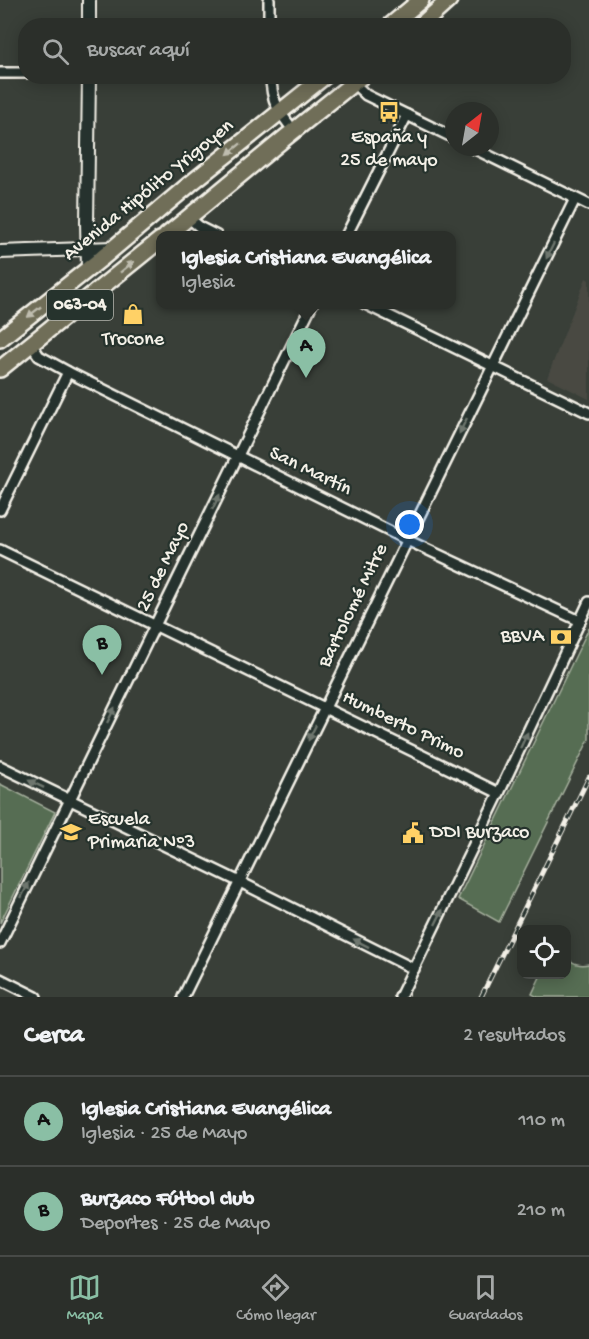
<!DOCTYPE html>
<html lang="es">
<head>
<meta charset="utf-8">
<style>
  :root { --surface:#2b2f2a; --page:#373b36; --text:#f1f3f6; --muted:#a6a9a8; --line:#474a47; --accent:#8abfa5 }
  body { margin:0; font-family:"Gochi Hand",sans-serif; background:var(--page); color:var(--text) }
  .controls { position:absolute; right:18px; bottom:18px; display:grid; overflow:hidden; border-radius:12px; box-shadow:0 3px 15px #0003 }
  .controls button { width:54px; height:54px; display:grid; place-items:center; padding:0; border:0; border-bottom:2px solid var(--line); background:var(--surface); color:var(--text); font:30px sans-serif }
  .compass { position:absolute; left:445px; top:102px; width:54px; height:54px; border-radius:50%; background:var(--surface); box-shadow:0 3px 15px #0003; rotate:31deg }
  .you { position:absolute; left:410px; top:525px; width:21px; height:21px; margin:-15px; border:4px solid #fff; border-radius:50%; background:#1a73e8; box-shadow:0 0 0 9px #1a73e833 }
  .badge { display:grid; place-items:center; width:39px; height:39px; border-radius:50%; background:var(--accent); color:#111; font-size:20px; font-weight:700 }
  .pin { position:absolute; translate:-50% -50px; filter:drop-shadow(0 2px 3px #0008) }
  .pin::after { content:''; position:absolute; top:32px; width:21px; height:18px; background:inherit; clip-path:polygon(0 0,100% 0,50% 100%) }
  .popup { position:absolute; left:156px; top:231px; width:300px; height:78px; box-sizing:border-box; display:grid; place-content:center; border-radius:12px; background:var(--surface); filter:drop-shadow(0 2px 4px #0005); font-size:20px; white-space:nowrap; color:var(--muted) }
  .popup b { font-size:22px; color:var(--text) }
  .popup::after { content:''; position:absolute; left:50%; top:100%; margin-left:-12px; border:12px solid transparent; border-top-color:var(--surface) }
  .list { margin:0; padding:0; list-style:none }
  h2 { display:flex; justify-content:space-between; align-items:center; height:78px; margin:0; padding:0 24px; font-size:26px }
  h2 small { font-size:20px; font-weight:400; color:var(--muted) }
  .list li { display:grid; grid-template-columns:39px 1fr auto; gap:18px; align-items:center; box-sizing:border-box; height:90px; padding:0 24px; border-top:2px solid var(--line) }
  .list b { display:block; font-size:22px; white-space:nowrap }
  .list p { margin:0; font-size:20px; white-space:nowrap; color:var(--muted) }
  .list em { font-size:20px; font-style:normal; color:var(--muted) }
  .icon { flex:none; width:33px; height:33px; fill:none; stroke:currentColor; stroke-width:2; stroke-linecap:round; stroke-linejoin:round }
  .map { position:relative; flex:none; width:589px; height:997px; overflow:hidden }
  .search { position:absolute; background:var(--surface); box-shadow:0 3px 15px #0003; left:18px; right:18px; top:18px; height:66px; display:flex; align-items:center; gap:15px; box-sizing:border-box; padding:0 21px; border-radius:24px; color:var(--muted); font-size:22px }
  .sheet { height:258px; background:var(--surface) }
  nav { display:flex; justify-content:space-around; align-items:center; box-sizing:border-box; height:84px; border-top:2px solid var(--line); background:var(--surface); font-size:16px; color:var(--muted) }
  nav a { display:grid; justify-items:center; gap:3px }
  nav .on { color:var(--accent) }
  .map>svg:first-child { display:block }
  .built { fill:#494a43 }
  .green { fill:#566d52; stroke:#a5af9d; stroke-width:1.5 }
  .lines { fill:none; stroke-linecap:round; stroke-linejoin:round }
  .minor-casing { stroke:#f4f1e8; stroke-width:14 }
  .tertiary-casing { stroke:#f4f1e8; stroke-width:16 }
  .primary-casing { stroke:#f4f1e8; stroke-width:20 }
  .minor { stroke:#26332d; stroke-width:9 }
  .tertiary { stroke:#26332d; stroke-width:12 }
  .primary { stroke:#706e59; stroke-width:15 }
  .rail-casing { stroke:#f4f1e8; stroke-width:5 }
  .rail { stroke:#26332d; stroke-width:3; stroke-dasharray:9; stroke-linecap:butt }
  .oneway { fill:#bfbdaf }
  .oneway2 { fill:#6e766e }
  .labels { text-anchor:middle; dominant-baseline:central; stroke-width:4.5; stroke-linejoin:round; paint-order:stroke }
  .shield { fill:#26332d; stroke:#b6b8b0; stroke-width:1.5 }
  .shield-label { font-size:18px; font-weight:bold; fill:#f4f1e8 }
  .poi-label { font-size:20px; fill:#f4f1e8; stroke:#26332d }
  .street-label { font-size:20px; fill:#f4f1e8; stroke:#26332d }
</style>
</head>
<body>
<div class="map">
<svg width="589" height="997" viewBox="0 0 589 997">
  <rect width="100%" height="100%" fill="#393f38"/>
  <filter id="ink" filterUnits="userSpaceOnUse"><feTurbulence type="fractalNoise" baseFrequency=".0167" numOctaves="2"/><feDisplacementMap in="SourceGraphic" scale="12" xChannelSelector="R" yChannelSelector="G"/><feConvolveMatrix kernelMatrix="1 2 1 2 8 2 1 2 1" color-interpolation-filters="sRGB"/></filter>
  <g filter="url(#ink)">
    <polygon class="built" points="586,278 589,280 589,399 547,378"/>
    <g class="green">
      <polygon points="589,628 589,739 499,922 458,899"/>
      <polygon points="0,784 55,812 0,923"/>
      <path d="M567,958C574,964 579,966 589,964V997H538L532,994L541,975L566,974Z"/>
    </g>
    <g class="lines">
      <defs>
        <g id="minor">
          <polyline points="269,0 269,26"/>
          <polyline points="0,73 26,73"/>
          <path d="M271,76C271,102 279,112 294,131"/>
          <polyline points="346,76 366,95 454,138"/>
          <polyline points="471,147 589,205"/>
          <polyline points="189,218 201,228 217,236"/>
          <polyline points="346,236 407,115"/>
          <polyline points="365,304 589,413"/>
          <polyline points="31,344 39,356 68,372 407,540 580,621"/>
          <polyline points="0,510 68,372"/>
          <polyline points="0,550 499,793"/>
          <polyline points="0,766 240,882 414,969"/>
          <polyline points="0,943 312,304"/>
          <polyline points="0,979 36,997"/>
          <polyline points="183,997 575,199"/>
          <polyline points="400,997 499,793 589,602"/>
        </g>
        <g id="tertiary">
          <polyline points="89,0 89,26"/>
          <polyline points="0,252 113,248"/>
          <polyline points="88,268 87,222 89,76"/>
        </g>
        <g id="primary">
          <polyline points="390,26 421,0"/>
          <polyline points="420,26 449,0"/>
          <polyline points="166,236 286,137 362,76"/>
          <polyline points="0,339 102,258 190,184 325,76"/>
          <polyline points="0,369 160,240"/>
        </g>
      </defs>
      <use href="#minor" class="minor-casing"/>
      <use href="#tertiary" class="tertiary-casing"/>
      <use href="#primary" class="primary-casing"/>
      <use href="#minor" class="minor"/>
      <use href="#tertiary" class="tertiary"/>
      <use href="#primary" class="primary"/>
      <defs>
        <polyline id="rail" points="481,997 589,777"/>
      </defs>
      <use href="#rail" class="rail-casing"/>
      <use href="#rail" class="rail"/>
    </g>
    <defs><path id="oneway-solid" d="M-6-.8H1V-3.2L6.5 0L1 3.2V.8H-6Z" transform="scale(1.5)"/></defs>
    <g class="oneway">
      <use href="#oneway-solid" transform="translate(234 149) rotate(141)"/>
      <use href="#oneway-solid" transform="translate(127 267) rotate(-39)"/>
      <use href="#oneway-solid" transform="translate(34 312) rotate(142)"/>
    </g>
    <g class="oneway2">
      <use href="#oneway-solid" transform="translate(550 251) rotate(116)"/>
      <use href="#oneway-solid" transform="translate(463 426) rotate(116)"/>
      <use href="#oneway-solid" transform="translate(216 502) rotate(-64)"/>
      <use href="#oneway-solid" transform="translate(111 715) rotate(-64)"/>
      <use href="#oneway-solid" transform="translate(312 733) rotate(116)"/>
      <use href="#oneway-solid" transform="translate(524 740) rotate(-65)"/>
      <use href="#oneway-solid" transform="translate(36 784) rotate(-154)"/>
      <use href="#oneway-solid" transform="translate(25 890) rotate(-64)"/>
      <use href="#oneway-solid" transform="translate(439 917) rotate(-64)"/>
      <use href="#oneway-solid" transform="translate(361 943) rotate(-153)"/>
    </g>
  </g>
  <defs>
    <symbol id="bus-bare" viewBox="-9 -9 18 18"><path d="M-5-6H5V4H4V6H2V4H-2V6H-4V4H-5ZM-3.5-4V0h7V-4ZM-3.5 1.2v1.5H-2V1.2ZM2 1.2v1.5H3.5V1.2Z" fill="#ffd166" stroke="#26332d" stroke-width="2.5" paint-order="stroke"/></symbol>
    <symbol id="shop-bare" viewBox="-9 -9 18 18"><path d="M-5-2.5h2.3a2.7 3.5 0 0 1 5.4 0H5L5.5 6h-11ZM-1.5-2.5h3a1.5 2.3 0 0 0-3 0Z" fill="#ffd166" stroke="#26332d" stroke-width="2.5" paint-order="stroke"/></symbol>
    <symbol id="bank-bare" viewBox="-9 -9 18 18"><path d="M-6-4H6V4H-6ZM0-2.3a2.3 2.3 0 1 0 0 4.6a2.3 2.3 0 1 0 0-4.6Z" fill="#ffd166" stroke="#26332d" stroke-width="2.5" paint-order="stroke"/></symbol>
    <symbol id="school-bare" viewBox="-9 -9 18 18"><path d="M0-5L7-2L0 1L-7-2ZM-4 1L0 2.5L4 1V4Q0 6-4 4Z" fill="#ffd166" stroke="#26332d" stroke-width="2.5" paint-order="stroke"/></symbol>
    <symbol id="civic-bare" viewBox="-9 -9 18 18"><path d="M-.6-6.5H3V-4.5H.6V-3L4-1V1h2V6H-6V1h2V-1L-.6-3ZM-1.2 2.5V6h2.4V2.5Z" fill="#ffd166" stroke="#26332d" stroke-width="2.5" paint-order="stroke"/></symbol>
  </defs>
  <g fill-rule="evenodd">
    <use href="#bus-bare" x="374" y="97" width="30" height="30"/>
    <use href="#shop-bare" x="118" y="299" width="30" height="30"/>
    <use href="#bank-bare" x="546" y="622" width="30" height="30"/>
    <use href="#school-bare" x="56" y="817" width="30" height="30"/>
    <use href="#civic-bare" x="398" y="818" width="30" height="30"/>
  </g>
  <g class="labels">
    <rect class="shield" x="47" y="290" width="66" height="30" rx="4.5"/>
    <g class="shield-label">
      <text x="80" y="305">063-04</text>
    </g>
    <g class="poi-label">
      <text x="389" y="138">España y<tspan x="389" dy="23">25 de mayo</tspan></text>
      <text x="133" y="340">Trocone</text>
      <text x="544" y="637" text-anchor="end">BBVA</text>
      <text x="88" y="820" text-anchor="start">Escuela<tspan x="88" dy="23">Primaria Nº3</tspan></text>
      <text x="430" y="833" text-anchor="start">DDI Burzaco</text>
    </g>
    <g class="street-label">
      <text transform="translate(149 191) rotate(-39)">Avenida Hipólito Yrigoyen</text>
      <text transform="translate(310 472) rotate(26)">San Martín</text>
      <text transform="translate(164 567) rotate(-64)">25 de Mayo</text>
      <text transform="translate(354 606) rotate(-64)">Bartolomé Mitre</text>
      <text transform="translate(403 726) rotate(26)">Humberto Primo</text>
    </g>
  </g>
</svg>
<div class="controls">
<button><svg class="icon" aria-label="locate" viewBox="0 0 24 24"><circle cx="12" cy="12" r="6"/><path d="M12 2v4M12 18v4M2 12h4M18 12h4"/></svg></button>
</div>
<svg class="compass" viewBox="-18 -18 36 36"><path d="M0-13l5 13h-10z" fill="#e53935"/><path d="M0 13l5-13h-10z" fill="#a6a9a8"/></svg>
<div class="you"></div>
<div class="pin badge" style="left:306px;top:378px">A</div>
<div class="popup"><b>Iglesia Cristiana Evangélica</b>Iglesia</div>
<div class="pin badge" style="left:102px;top:675px">B</div>
<div class="search"><svg class="icon" aria-label="search" viewBox="0 0 24 24"><circle cx="10" cy="10" r="6"/><path d="M15 15l6 6"/></svg>Buscar aquí</div>
</div>
<section class="sheet">
<h2>Cerca<small>2 resultados</small></h2>
<ul class="list">
<li><span class="badge">A</span><div><b>Iglesia Cristiana Evangélica</b><p>Iglesia · 25 de Mayo</p></div><em>110 m</em></li>
<li><span class="badge">B</span><div><b>Burzaco Fútbol club</b><p>Deportes · 25 de Mayo</p></div><em>210 m</em></li>
</ul>
</section>
<nav>
<a class="on"><svg class="icon" aria-label="map" viewBox="0 0 24 24"><path d="M3 6l6-2 6 2 6-2v14l-6 2-6-2-6 2zM9 4v14M15 6v14"/></svg>Mapa</a>
<a><svg class="icon" aria-label="directions" viewBox="0 0 24 24"><path d="M12 3l9 9-9 9-9-9zM9 14v-3h6M13 9l2 2-2 2"/></svg>Cómo llegar</a>
<a><svg class="icon" aria-label="saved" viewBox="0 0 24 24"><path d="M7 4h10v16l-5-4-5 4z"/></svg>Guardados</a>
</nav>
</body>
</html>
